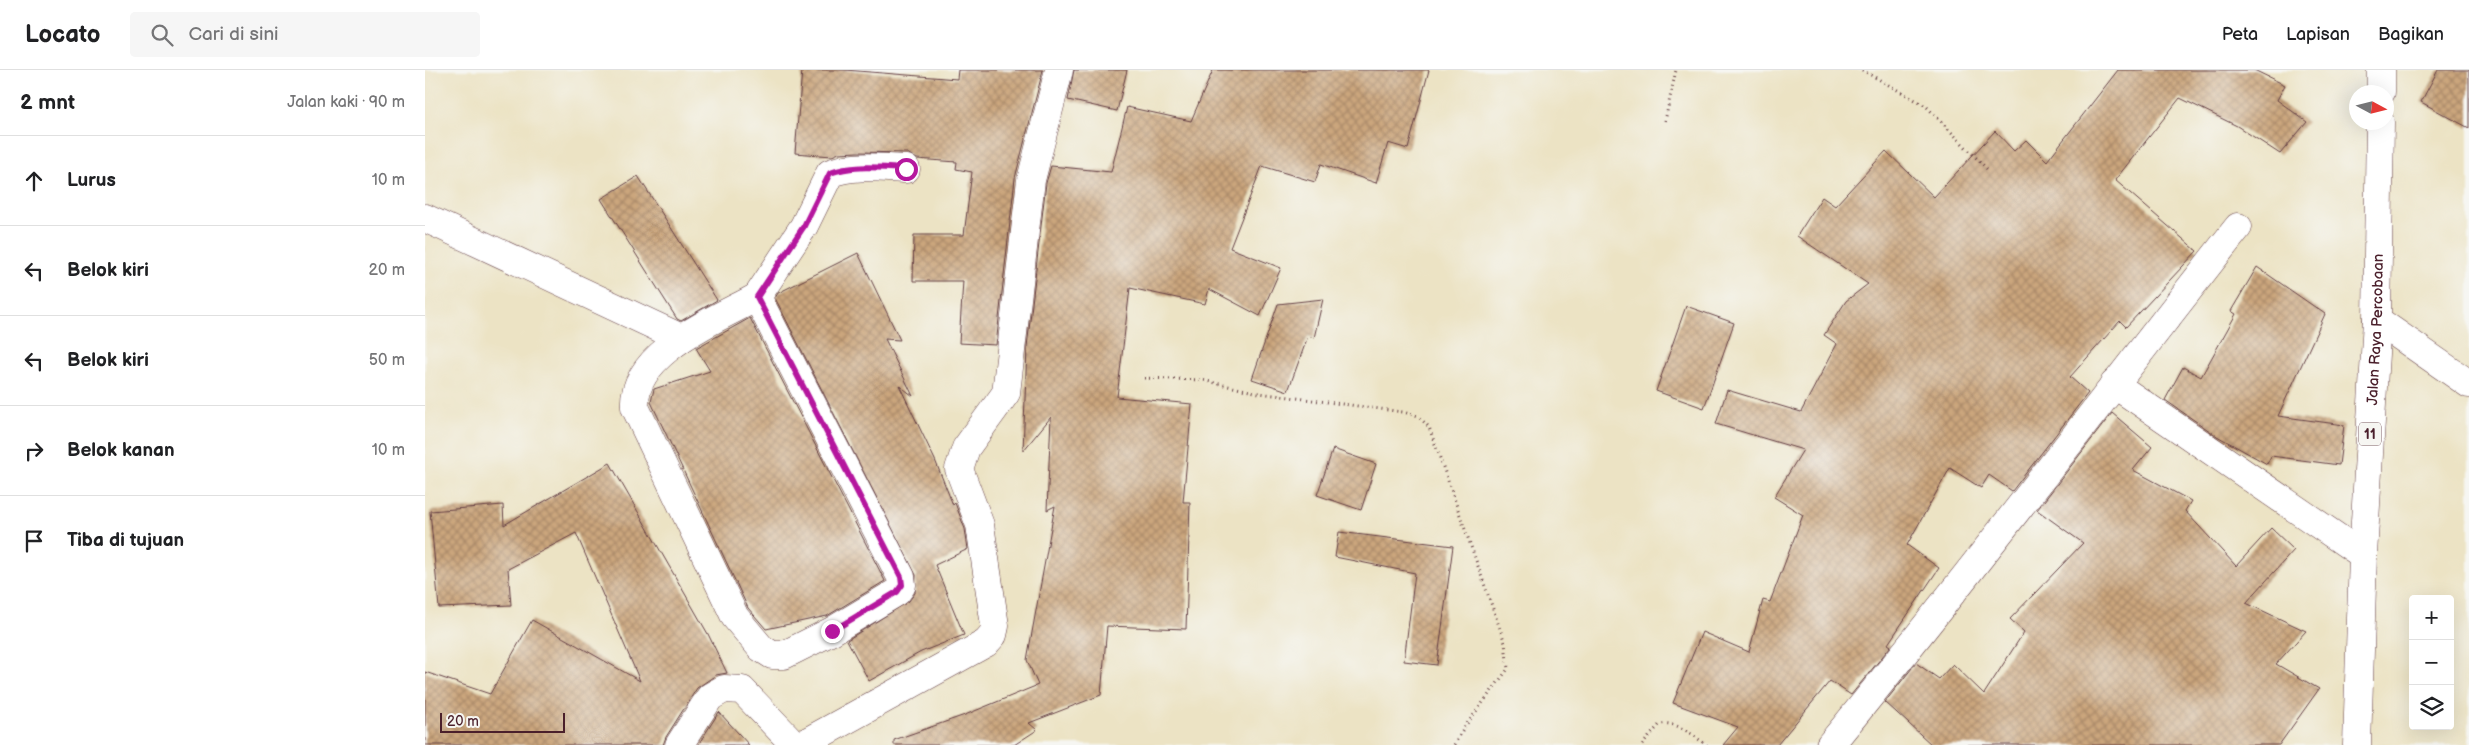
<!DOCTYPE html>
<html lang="id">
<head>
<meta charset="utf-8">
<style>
  :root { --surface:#fff; --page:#f6f6f6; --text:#202124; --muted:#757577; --line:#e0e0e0 }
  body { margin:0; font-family:"Balsamiq Sans",sans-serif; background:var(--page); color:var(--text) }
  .controls { position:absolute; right:15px; bottom:15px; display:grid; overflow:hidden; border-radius:5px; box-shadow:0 5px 20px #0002 }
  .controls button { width:45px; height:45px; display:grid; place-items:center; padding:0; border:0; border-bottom:1px solid var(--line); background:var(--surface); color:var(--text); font:25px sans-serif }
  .compass { position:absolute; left:1924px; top:15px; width:45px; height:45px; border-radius:50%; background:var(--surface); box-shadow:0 5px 20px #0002; rotate:97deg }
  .scale { position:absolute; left:15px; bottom:12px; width:125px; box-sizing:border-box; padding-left:5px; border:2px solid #4a1f2b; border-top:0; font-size:14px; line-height:18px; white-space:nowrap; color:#4a1f2b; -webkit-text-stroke:4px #f6f6f2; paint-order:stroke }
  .stop { position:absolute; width:15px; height:15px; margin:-11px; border:4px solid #b5179e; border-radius:50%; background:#fff }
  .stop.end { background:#b5179e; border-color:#fff; box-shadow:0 1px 5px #0008 }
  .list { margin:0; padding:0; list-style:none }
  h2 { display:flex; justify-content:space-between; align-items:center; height:65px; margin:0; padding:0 20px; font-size:21px }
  h2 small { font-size:16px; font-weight:400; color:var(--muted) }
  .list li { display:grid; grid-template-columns:32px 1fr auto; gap:15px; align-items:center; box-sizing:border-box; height:90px; padding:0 20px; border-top:1px solid var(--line) }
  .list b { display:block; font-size:19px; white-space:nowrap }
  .list em { font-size:16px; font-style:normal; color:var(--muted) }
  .icon { flex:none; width:28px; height:28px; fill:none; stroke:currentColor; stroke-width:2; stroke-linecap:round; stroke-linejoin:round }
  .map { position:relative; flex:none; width:2044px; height:675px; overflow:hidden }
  header { display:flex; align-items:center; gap:30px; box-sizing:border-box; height:70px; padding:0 25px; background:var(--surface); border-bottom:1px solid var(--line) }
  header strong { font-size:24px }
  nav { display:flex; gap:28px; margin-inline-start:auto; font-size:18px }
  .search { width:350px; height:45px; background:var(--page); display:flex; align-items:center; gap:12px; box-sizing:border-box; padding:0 18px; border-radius:5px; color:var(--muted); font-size:19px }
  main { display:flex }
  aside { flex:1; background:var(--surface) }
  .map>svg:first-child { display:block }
  .building { fill:url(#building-cross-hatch) }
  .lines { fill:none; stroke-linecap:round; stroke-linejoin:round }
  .minor-casing { stroke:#623c42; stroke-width:29 }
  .trunk-casing { stroke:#623c42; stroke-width:29 }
  .path { stroke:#623c42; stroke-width:3; stroke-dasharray:1 4; stroke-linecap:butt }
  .minor { stroke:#fff; stroke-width:28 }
  .trunk { stroke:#fff; stroke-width:28 }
  .route { stroke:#b5179e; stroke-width:6 }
  .labels { text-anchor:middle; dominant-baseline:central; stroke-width:5; stroke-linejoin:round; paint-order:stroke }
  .shield { fill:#f6f6f2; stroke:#7e6067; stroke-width:1 }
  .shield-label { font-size:14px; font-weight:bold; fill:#4a1f2b }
  .street-label { font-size:15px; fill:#4a1f2b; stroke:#f6f6f2 }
</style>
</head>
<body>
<header>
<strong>Locato</strong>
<div class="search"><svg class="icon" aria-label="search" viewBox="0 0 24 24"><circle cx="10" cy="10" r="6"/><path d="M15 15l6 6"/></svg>Cari di sini</div>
<nav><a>Peta</a><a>Lapisan</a><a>Bagikan</a></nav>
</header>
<main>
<aside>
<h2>2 mnt<small>Jalan kaki · 90 m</small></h2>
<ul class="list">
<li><svg class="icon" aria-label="ahead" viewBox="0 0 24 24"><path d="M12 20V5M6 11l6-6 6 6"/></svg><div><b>Lurus</b></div><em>10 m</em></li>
<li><svg class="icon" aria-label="left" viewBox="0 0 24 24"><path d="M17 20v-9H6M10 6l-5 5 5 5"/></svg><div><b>Belok kiri</b></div><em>20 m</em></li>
<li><svg class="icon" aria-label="left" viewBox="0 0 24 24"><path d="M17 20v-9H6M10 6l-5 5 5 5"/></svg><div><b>Belok kiri</b></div><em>50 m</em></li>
<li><svg class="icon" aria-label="right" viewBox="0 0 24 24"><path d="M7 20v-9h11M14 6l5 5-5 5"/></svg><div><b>Belok kanan</b></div><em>10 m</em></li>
<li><svg class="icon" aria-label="arrive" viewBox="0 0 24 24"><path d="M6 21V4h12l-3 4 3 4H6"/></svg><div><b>Tiba di tujuan</b></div></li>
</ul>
</aside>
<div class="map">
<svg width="2044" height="675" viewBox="0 0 2044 675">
  <defs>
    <pattern id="building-cross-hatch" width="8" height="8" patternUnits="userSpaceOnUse" patternTransform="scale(1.25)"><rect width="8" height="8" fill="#cba67d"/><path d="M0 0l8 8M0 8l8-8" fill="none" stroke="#a78767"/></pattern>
  </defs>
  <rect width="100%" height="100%" fill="#f6f6f2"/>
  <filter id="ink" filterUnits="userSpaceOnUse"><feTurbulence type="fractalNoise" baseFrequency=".02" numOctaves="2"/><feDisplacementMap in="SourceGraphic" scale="10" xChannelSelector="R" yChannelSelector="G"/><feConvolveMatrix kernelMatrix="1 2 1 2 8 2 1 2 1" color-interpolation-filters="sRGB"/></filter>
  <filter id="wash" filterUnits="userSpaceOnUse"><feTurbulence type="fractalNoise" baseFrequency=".0096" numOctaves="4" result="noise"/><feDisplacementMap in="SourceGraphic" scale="20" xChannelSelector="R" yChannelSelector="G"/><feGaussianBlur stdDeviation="1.12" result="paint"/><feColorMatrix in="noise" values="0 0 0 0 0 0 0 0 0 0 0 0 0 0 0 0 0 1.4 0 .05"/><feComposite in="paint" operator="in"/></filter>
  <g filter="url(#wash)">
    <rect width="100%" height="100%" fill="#ece3c4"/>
    <g id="blocks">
      <g class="building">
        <polygon points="377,0 420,0 532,9 533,0 618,0 590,108 571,275 534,273 538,211 488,211 489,165 539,165 547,102 531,99 532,92 492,89 482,83 432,82 414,83 407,86 370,83"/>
        <polygon points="649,0 702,0 692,41 643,30"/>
        <polygon points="788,0 1004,0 983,79 963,73 951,113 896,94 890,112 837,96 805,178 856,198 835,246 784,219 780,234 705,218 692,327 767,334 758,432 765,432 761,559 682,556 676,625 604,653 612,660 589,675 469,675 469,670 540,645 613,615 602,590 630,436 622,440 626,347 598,381 602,277 621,113 626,96 686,102 702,37 766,51"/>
        <polygon points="1693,0 1829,0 1860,15 1852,30 1882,52 1855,84 1812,56 1755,28 1690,110 1772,181 1701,257 1695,251 1645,307 1663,323 1587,421 1564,405 1556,418 1525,398 1482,475 1514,498 1463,574 1466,576 1426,625 1405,611 1352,675 1298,675 1313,657 1248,633 1277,562 1324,582 1338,530 1345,532 1378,445 1349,427 1378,380 1291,354 1302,320 1376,342 1412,274 1399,265 1421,231 1443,214 1372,166 1397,127 1410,136 1461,81 1509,127 1570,61 1589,81 1601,70 1622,91"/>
        <polygon points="2013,0 2044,0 2044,58 1996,32"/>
        <polygon points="213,106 292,230 256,251 252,249 176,129"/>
        <polygon points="433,183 475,270 460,269 488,326 474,315 510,390 528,435 530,433 540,459 543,479 510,495 539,565 496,582 444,611 422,570 484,531 490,523 491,505 350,228 353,223"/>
        <polygon points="1832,197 1900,244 1853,346 1919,355 1914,395 1846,386 1842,394 1792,366 1740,330 1758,297 1776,307 1811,244 1806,241"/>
        <polygon points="898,229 889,268 883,266 863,321 827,309 853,234"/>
        <polygon points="1261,236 1309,253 1279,338 1231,321"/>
        <polygon points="325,248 460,511 402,546 341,559 323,538 226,332 229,319 285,301 271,278"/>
        <polygon points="1687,343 1727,377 1708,400 1766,431 1760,441 1811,496 1846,458 1869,480 1821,533 1881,561 1851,594 1894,619 1854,675 1507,675 1460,632 1491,593 1514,609 1528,594 1559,624 1599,562 1585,549 1658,473 1612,440"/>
        <polygon points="908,379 951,394 936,440 892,425"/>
        <polygon points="185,393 283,564 302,603 291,605 272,618 241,667 238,675 0,675 0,602 65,624 107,550 215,611 151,463 83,499 86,535 14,538 5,441 78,435 79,455"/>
        <polygon points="914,462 1028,476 1012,595 979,591 990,503 910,487"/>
        <polygon points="294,642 324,675 273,675"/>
      </g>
    </g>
  </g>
  <g filter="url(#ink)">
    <use href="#blocks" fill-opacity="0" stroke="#623c42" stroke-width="1"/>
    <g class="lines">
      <defs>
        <g id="minor">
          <polyline points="0,148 256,268"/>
          <path d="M332,227L476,507L477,515L472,522L407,561L359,585H347L336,578L310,547L210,337C206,283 292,249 332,227Z"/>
          <path d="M332,227L379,156L405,103C429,94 456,98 481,99"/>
          <polyline points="1952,250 2044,314"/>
          <polyline points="1689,314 1938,485"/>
          <polyline points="254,675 285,627 299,619 317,620 366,671 376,675 561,573 568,565 570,556 555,455 534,399 541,378 581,323 606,110 634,0"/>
          <path d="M1405,675C1545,505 1677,329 1813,157"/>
        </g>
        <g id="trunk">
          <polyline points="1956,22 1956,0"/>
          <path id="s1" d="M1932,675L1938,485L1952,250L1955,52"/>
        </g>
      </defs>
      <use href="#minor" class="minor-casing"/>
      <use href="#trunk" class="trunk-casing"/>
      <g class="path">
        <polyline points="1437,0 1501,36 1563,100"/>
        <polyline points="1240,51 1251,0"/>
        <polyline points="719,308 777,310 834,323 978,342 993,346 1004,357 1080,573 1083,599 1041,655 1029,675"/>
        <path d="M1217,675L1235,654C1253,651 1268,666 1282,675"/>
      </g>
      <use href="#minor" class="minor"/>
      <use href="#trunk" class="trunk"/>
    </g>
  </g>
  <g class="lines" filter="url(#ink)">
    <path class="route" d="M407,561L472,522L477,515L476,507L332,227L379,156L405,103C429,94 456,98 481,99"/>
  </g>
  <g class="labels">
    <rect class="shield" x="1934" y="352.5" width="22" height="23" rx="4"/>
    <g class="shield-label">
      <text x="1945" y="364">11</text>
    </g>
    <g class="street-label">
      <text stroke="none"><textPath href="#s1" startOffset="416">Jalan Raya Percobaan</textPath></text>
    </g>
  </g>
</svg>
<div class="controls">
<button>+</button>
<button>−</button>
<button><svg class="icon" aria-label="layers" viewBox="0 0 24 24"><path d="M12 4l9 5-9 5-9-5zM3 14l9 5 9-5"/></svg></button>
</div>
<svg class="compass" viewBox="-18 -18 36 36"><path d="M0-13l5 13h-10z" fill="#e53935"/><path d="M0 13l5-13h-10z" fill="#757577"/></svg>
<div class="scale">20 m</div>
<div class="stop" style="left:481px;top:99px"></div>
<div class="stop end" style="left:407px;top:561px"></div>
</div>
</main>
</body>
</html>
